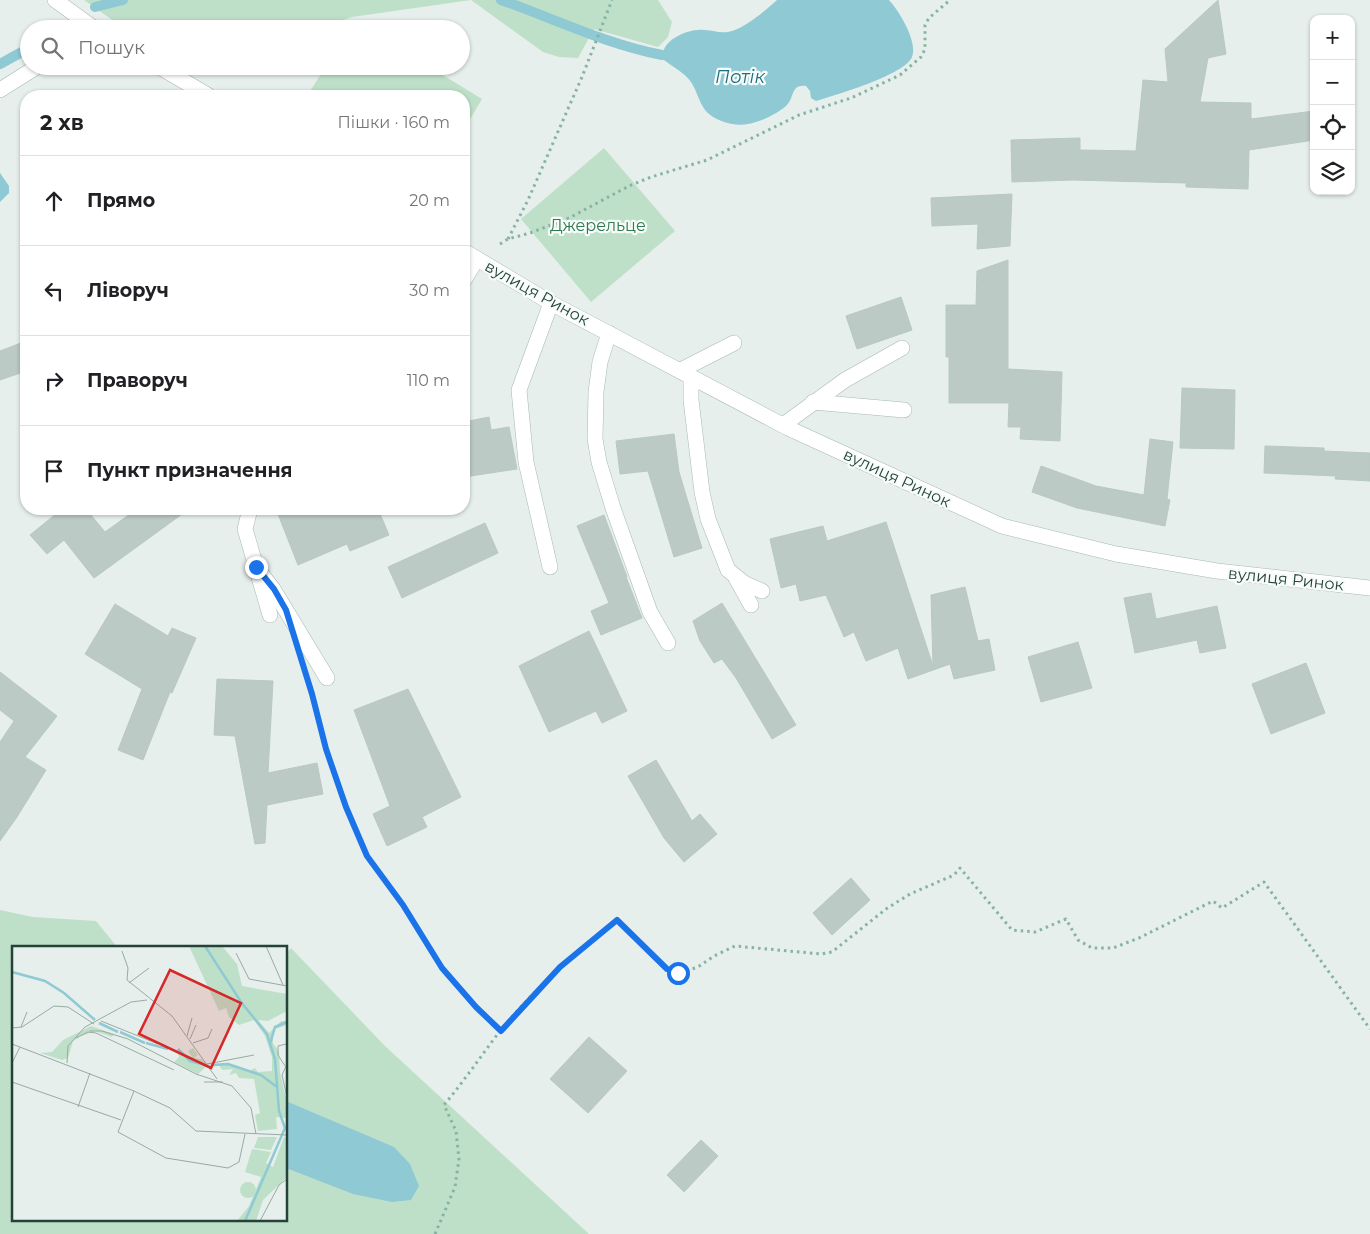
<!DOCTYPE html>
<html lang="uk">
<head>
<meta charset="utf-8">
<style>
  :root { --surface:#fff; --page:#f2f2f2; --text:#202124; --muted:#757577; --line:#e0e0e0 }
  body { margin:0; font-family:Montserrat,sans-serif; background:var(--page); color:var(--text) }
  .controls { position:absolute; right:15px; top:15px; display:grid; overflow:hidden; border-radius:10px; box-shadow:0 1px 4px #0004 }
  .controls button { width:45px; height:45px; display:grid; place-items:center; padding:0; border:0; border-bottom:1px solid var(--line); background:var(--surface); color:var(--text); font:25px sans-serif }
  .stop { position:absolute; width:15px; height:15px; margin:-11px; border:4px solid #1a73e8; border-radius:50%; background:#fff }
  .stop.end { background:#1a73e8; border-color:#fff; box-shadow:0 1px 5px #0008 }
  .list { margin:0; padding:0; list-style:none }
  h2 { display:flex; justify-content:space-between; align-items:center; height:65px; margin:0; padding:0 20px; font-size:21px }
  h2 small { font-size:16px; font-weight:400; color:var(--muted) }
  .list li { display:grid; grid-template-columns:32px 1fr auto; gap:15px; align-items:center; box-sizing:border-box; height:90px; padding:0 20px; border-top:1px solid var(--line) }
  .list b { display:block; font-size:19px; white-space:nowrap }
  .list em { font-size:16px; font-style:normal; color:var(--muted) }
  .icon { flex:none; width:28px; height:28px; fill:none; stroke:currentColor; stroke-width:2; stroke-linecap:round; stroke-linejoin:round }
  .map { position:relative; flex:none; width:1370px; height:1234px; overflow:hidden }
  .search { position:absolute; background:var(--surface); box-shadow:0 1px 4px #0004; left:20px; top:20px; width:450px; height:55px; display:flex; align-items:center; gap:12px; box-sizing:border-box; padding:0 18px; border-radius:28px; color:var(--muted); font-size:19px }
  .panel { position:absolute; background:var(--surface); box-shadow:0 1px 4px #0004; left:20px; top:90px; width:450px; height:425px; border-radius:20px }
  .map>svg:first-child { display:block }
  .green { fill:#bfe0c8 }
  .water { fill:#8ec9d4 }
  .lines { fill:none; stroke-linecap:round; stroke-linejoin:round }
  .stream { stroke:#8ec9d4; stroke-width:10 }
  .building { fill:#bbcac4; stroke:#b8c9c2 }
  .minor-casing { stroke:#a8b8b2; stroke-width:16 }
  .path { stroke:#86b3a5; stroke-width:3; stroke-dasharray:2.5 4; stroke-linecap:butt }
  .minor { stroke:#fff; stroke-width:15 }
  .route { stroke:#1a73e8; stroke-width:6 }
  .labels { text-anchor:middle; dominant-baseline:central; stroke-width:4.5; stroke-linejoin:round; paint-order:stroke }
  .park-label { font-size:16px; fill:#2d7a4b; stroke:#f7fbf9 }
  .street-label { font-size:16px; fill:#24423a; stroke:#f7fbf9 }
  .water-label { font-size:18px; font-style:italic; fill:#1c6f80; stroke:#f7fbf9 }
  .inset-river { fill:none; stroke:#8ec9d4; stroke-width:2.5 }
  .inset-road { fill:none; stroke:#98aaa4; stroke-width:1 }
  .view { fill:#d62828; fill-opacity:0.15; stroke:#d62828; stroke-width:2.5 }
  .inset-edge { fill:none; stroke:#24423a; stroke-width:2.5 }
</style>
</head>
<body>
<div class="map">
<svg width="1370" height="1234" viewBox="0 0 1370 1234">
  <rect width="100%" height="100%" fill="#e6efeb"/>
  <g class="green">
    <polygon points="84,0 471,0 352,17 316,29 125,29"/>
    <polygon points="471,0 658,0 672,22 668,37 658,47 594,29 578,58 559,57 543,52"/>
    <polygon points="326,66 428,66 482,99 464,129 464,96 307,96"/>
    <polygon points="604,148 675,231 591,302 521,219"/>
    <polygon points="0,910 33,917 96,921 118,948 14,948 14,1220 286,1220 286,954 291,948 385,1046 589,1234 0,1234"/>
  </g>
  <g class="water">
    <path d="M777,0H889C899,11 920,44 911,59C900,76 836,95 816,101L811,98L810,91L806,86C790,84 795,98 786,106C777,114 760,122 748,124C735,127 714,121 705,110C699,102 697,91 691,82C685,73 673,67 664,60C658,43 683,31 697,30C710,28 720,35 732,31C746,27 766,10 777,0Z"/>
    <polygon points="0,173 9,186 9,193 0,202"/>
    <polygon points="286,1101 394,1147 410,1164 419,1186 411,1200 392,1202 353,1194 286,1168"/>
  </g>
  <g class="lines">
    <g class="stream">
      <path d="M501,0C555,19 606,44 662,55"/>
      <polyline points="95,7 123,0"/>
      <polyline points="60,29 65,26"/>
      <polyline points="0,64 29,48"/>
    </g>
  </g>
  <g class="building">
    <polygon points="1218,0 1226,54 1208,58 1200,102 1251,103 1251,119 1314,111 1314,140 1249,150 1248,189 1186,187 1186,183 1073,180 1012,182 1011,140 1080,138 1080,150 1136,151 1143,80 1168,82 1165,49"/>
    <polygon points="1012,194 1010,246 977,249 978,224 932,226 931,198"/>
    <polygon points="1008,260 1008,369 1062,372 1060,441 1020,439 1021,427 1008,427 1009,403 949,403 949,357 946,357 946,305 976,305 977,271"/>
    <polygon points="901,297 912,330 857,349 846,316"/>
    <polygon points="26,341 26,371 0,380 0,351"/>
    <polygon points="1182,388 1235,390 1234,449 1180,448"/>
    <polygon points="489,417 491,430 509,427 517,469 464,477 464,422"/>
    <polygon points="674,434 679,472 702,548 674,557 648,471 620,474 616,441"/>
    <polygon points="1150,439 1173,442 1167,499 1170,500 1165,526 1077,508 1032,492 1041,466 1096,486 1144,495"/>
    <polygon points="1265,446 1324,448 1324,451 1370,453 1370,481 1335,479 1336,476 1264,473"/>
    <polygon points="62,509 86,509 105,532 137,509 189,509 94,578 64,540 47,554 30,535"/>
    <polygon points="276,509 378,509 389,535 350,551 347,544 298,565"/>
    <polygon points="604,515 627,577 626,577 642,618 601,635 591,611 609,603 577,526"/>
    <polygon points="886,522 933,666 931,595 965,587 978,641 989,639 995,670 954,679 950,664 908,679 898,648 866,661 854,632 844,637 826,595 800,601 796,584 781,588 770,539 823,526 827,541"/>
    <polygon points="485,523 498,553 402,598 388,567"/>
    <polygon points="1151,593 1156,619 1217,606 1226,648 1200,653 1197,640 1135,653 1124,598"/>
    <polygon points="722,603 796,725 772,739 736,678 722,659 714,663 700,641 693,621"/>
    <polygon points="115,604 168,636 172,628 196,638 172,693 170,692 143,760 118,750 142,689 85,654"/>
    <polygon points="589,631 627,711 602,723 596,711 549,732 519,666"/>
    <polygon points="1078,642 1092,688 1041,702 1028,657"/>
    <polygon points="1306,663 1325,713 1271,734 1252,684"/>
    <polygon points="0,672 57,716 25,757 46,770 17,817 0,841 0,742 14,721 0,710"/>
    <polygon points="217,679 273,681 268,773 317,763 323,794 267,805 265,843 255,844 235,736 214,735"/>
    <polygon points="408,689 461,797 422,817 427,827 387,846 373,814 390,806 354,710"/>
    <polygon points="656,760 692,821 700,814 717,834 684,862 664,838 628,776"/>
    <polygon points="851,878 870,900 832,935 813,913"/>
    <polygon points="589,1037 627,1071 588,1113 550,1079"/>
    <polygon points="701,1140 718,1156 684,1192 667,1175"/>
  </g>
  <g class="lines">
    <defs>
      <g id="minor">
        <polyline points="55,0 95,29"/>
        <polyline points="158,66 209,96"/>
        <polyline points="0,90 38,66"/>
        <polyline points="464,251 551,303 788,428 1002,526 1116,554 1217,571 1370,588"/>
        <polyline points="464,280 477,259"/>
        <polyline points="609,333 600,362 596,392 595,439 599,462 613,508 650,612 668,643"/>
        <polyline points="681,370 734,343"/>
        <polyline points="691,376 691,400 702,492 708,519 728,570 744,583 762,591"/>
        <polyline points="813,402 904,410"/>
        <polyline points="783,425 845,380 902,348"/>
        <polyline points="250,509 245,529 270,615"/>
        <polyline points="256,567 273,589 327,678"/>
        <polyline points="550,567 526,462 519,390 551,303"/>
        <polyline points="736,578 751,605"/>
      </g>
    </defs>
    <use href="#minor" class="minor-casing"/>
    <g class="path">
      <polyline points="508,239 528,200 582,77 612,0"/>
      <polyline points="500,244 508,239 530,233 569,218 629,186 651,177 707,160 799,115 851,98 900,75 921,57 925,49 925,25 929,18 950,0"/>
      <polyline points="313,696 326,749 346,807 367,856 403,905 442,968 476,1007 501,1031"/>
      <path d="M435,1234L455,1187L459,1159L456,1131L444,1105C464,1081 481,1056 500,1031C534,989 575,953 617,920L667,969L679,973L698,967L714,956L735,946L821,954L832,952L886,909L910,894L954,875L960,868L1012,930L1035,932L1066,919L1078,940L1092,948H1113L1139,938L1213,901L1222,908L1264,882L1370,1029"/>
    </g>
    <use href="#minor" class="minor"/>
  </g>
  <g class="lines">
    <polyline class="route" points="256,567 274,589 286,610 312,694 326,749 346,807 367,856 403,905 442,968 476,1007 501,1031 560,967 617,920 667,969 678,973"/>
  </g>
  <g class="labels">
    <g class="park-label">
      <text x="598" y="225">Джерельце</text>
    </g>
    <g class="street-label">
      <text transform="translate(537 293) rotate(29)">вулиця Ринок</text>
      <text transform="translate(897 478) rotate(25)">вулиця Ринок</text>
      <text transform="translate(1286 579) rotate(6)">вулиця Ринок</text>
    </g>
    <g class="water-label">
      <text x="740" y="77">Потік</text>
    </g>
  </g>
  <g transform="translate(12 946)">
    <rect width="275" height="275" fill="#e6efeb"/>
    <path d="M177,0H210L225,18L230,40L275,48V65L256,75L246,74L257,87L269,75H275V79L263,83L261,91V97L267,106L268,127L275,156L274,172L264,171L265,183L246,185L243,169L248,167L242,133L227,132L224,127L217,129L221,123L210,124L207,119L214,117L237,125L243,122L246,126L260,125V111L253,90L242,74L227,79L217,71L214,62L207,65ZM79,80L102,88L100,91L83,85L69,90L61,95L56,112L50,114L28,107L40,106L51,94ZM181,102L186,109L182,112L190,113L195,120L186,128L162,116L167,111L165,104L181,112L176,105ZM246,191H265L259,204L242,202ZM272,191L275,192V231L251,254L244,275H225L237,260L249,231L233,226L240,203L259,206L254,217L261,221ZM228 244a8 8 0 1 1 16 0a8 8 0 1 1-16 0Z" fill="#bfe0c8"/>
    <path class="inset-river" d="M193,0L229,56L255,88L263,113L267,165L273,182L233,275M0,26L33,35L52,47L83,74M87,77L106,86M108,86L133,97M134,97L156,103M258,98L263,81L275,76M166,103L178,115L194,119M200,119L216,118L249,129L265,141"/>
    <path class="inset-road" d="M254,0L271,39M110,5L116,22L115,34L160,70L205,133M224,7L237,33L275,40M117,37L137,22M89,75L146,98M9,81L15,66M0,82L10,81L42,60L56,61L82,78M78,85H90L116,93L184,128L220,140L239,162L244,188M175,90L180,72M64,92L76,86L84,87L162,124M178,93L184,79M181,97L196,92L200,83M0,98L122,145L158,162L184,185L275,189M0,117L8,101M55,117L56,100L73,81L119,56L135,54M195,118L242,109M275,118L270,129L275,151M273,120L266,109V100L274,98M0,136L109,174M192,136H211M122,145L106,186L154,212L216,222L227,216L233,188M66,161L78,127M248,275L267,239L275,233"/>
    <path class="view" d="M158,24L229,57L199,122L127,88Z"/>
    <rect width="275" height="275" class="inset-edge"/>
  </g>
</svg>
<div class="controls">
<button>+</button>
<button>−</button>
<button><svg class="icon" aria-label="locate" viewBox="0 0 24 24"><circle cx="12" cy="12" r="6"/><path d="M12 2v4M12 18v4M2 12h4M18 12h4"/></svg></button>
<button><svg class="icon" aria-label="layers" viewBox="0 0 24 24"><path d="M12 4l9 5-9 5-9-5zM3 14l9 5 9-5"/></svg></button>
</div>
<div class="stop" style="left:678px;top:973px"></div>
<div class="stop end" style="left:256px;top:567px"></div>
<div class="search"><svg class="icon" aria-label="search" viewBox="0 0 24 24"><circle cx="10" cy="10" r="6"/><path d="M15 15l6 6"/></svg>Пошук</div>
<section class="panel">
<h2>2 хв<small>Пішки · 160 m</small></h2>
<ul class="list">
<li><svg class="icon" aria-label="ahead" viewBox="0 0 24 24"><path d="M12 20V5M6 11l6-6 6 6"/></svg><div><b>Прямо</b></div><em>20 m</em></li>
<li><svg class="icon" aria-label="left" viewBox="0 0 24 24"><path d="M17 20v-9H6M10 6l-5 5 5 5"/></svg><div><b>Ліворуч</b></div><em>30 m</em></li>
<li><svg class="icon" aria-label="right" viewBox="0 0 24 24"><path d="M7 20v-9h11M14 6l5 5-5 5"/></svg><div><b>Праворуч</b></div><em>110 m</em></li>
<li><svg class="icon" aria-label="arrive" viewBox="0 0 24 24"><path d="M6 21V4h12l-3 4 3 4H6"/></svg><div><b>Пункт призначення</b></div></li>
</ul>
</section>
</div>
</body>
</html>
